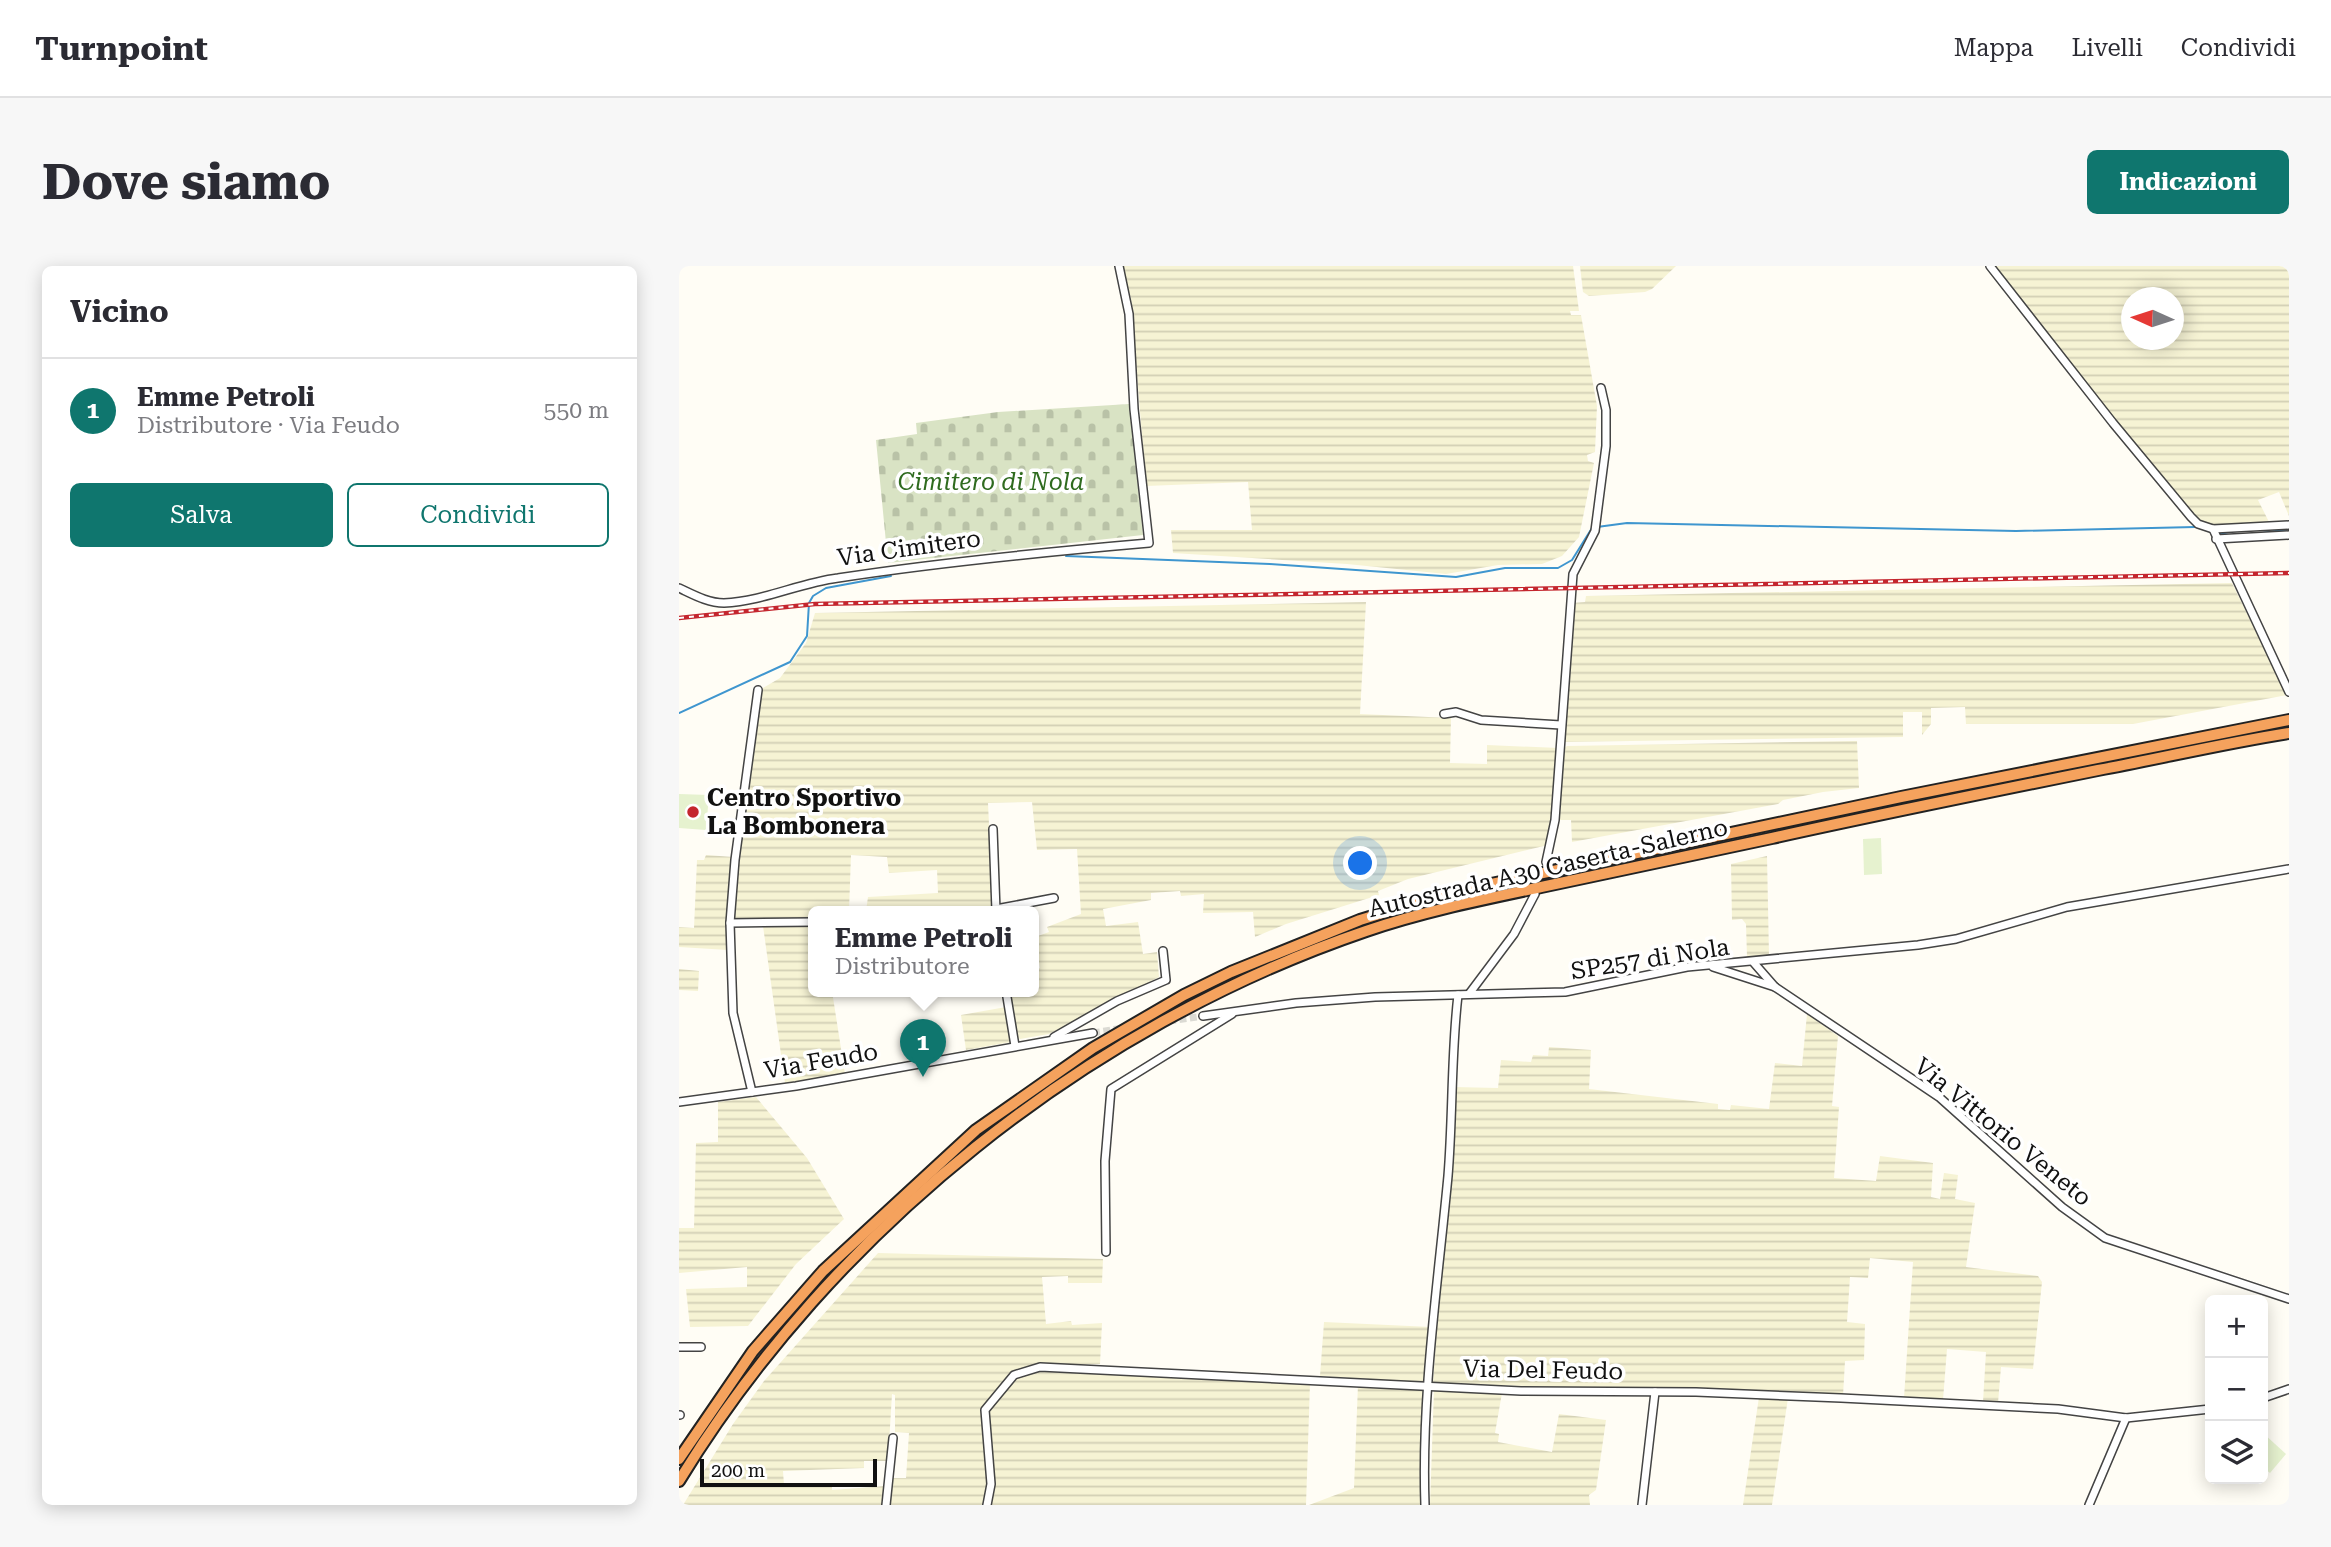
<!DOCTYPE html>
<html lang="it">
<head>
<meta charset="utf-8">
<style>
  :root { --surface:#fff; --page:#f7f7f7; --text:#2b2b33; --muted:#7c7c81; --line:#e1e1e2; --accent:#0f766e }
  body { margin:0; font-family:"Roboto Serif",serif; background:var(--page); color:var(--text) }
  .controls { position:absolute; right:21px; bottom:21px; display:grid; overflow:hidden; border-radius:10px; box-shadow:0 4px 18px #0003 }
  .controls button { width:63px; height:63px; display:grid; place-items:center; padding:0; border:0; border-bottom:2px solid var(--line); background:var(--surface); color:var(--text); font:35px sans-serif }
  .compass { position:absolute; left:1442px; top:21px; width:63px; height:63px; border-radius:50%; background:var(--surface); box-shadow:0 4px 18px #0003; rotate:273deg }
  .scale { position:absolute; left:21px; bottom:18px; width:177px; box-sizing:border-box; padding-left:7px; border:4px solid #111; border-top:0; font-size:19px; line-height:24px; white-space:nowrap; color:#111; -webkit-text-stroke:5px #fff; paint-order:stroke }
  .you { position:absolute; left:682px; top:598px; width:24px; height:24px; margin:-18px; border:5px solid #fff; border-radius:50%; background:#1a73e8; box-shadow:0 0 0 10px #1a73e833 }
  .badge { display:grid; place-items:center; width:46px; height:46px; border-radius:50%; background:var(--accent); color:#fff; font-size:23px; font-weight:700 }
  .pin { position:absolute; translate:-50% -58px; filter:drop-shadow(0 2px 4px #0008) }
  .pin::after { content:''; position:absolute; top:37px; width:24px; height:21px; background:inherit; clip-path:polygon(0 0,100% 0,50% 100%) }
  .popup { position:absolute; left:129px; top:640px; width:231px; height:91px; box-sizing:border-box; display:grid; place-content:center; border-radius:10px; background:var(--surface); filter:drop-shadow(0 2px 5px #0005); font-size:23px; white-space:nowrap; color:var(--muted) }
  .popup b { font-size:26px; color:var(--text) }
  .popup::after { content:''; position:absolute; left:50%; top:100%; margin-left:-14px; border:14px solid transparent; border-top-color:var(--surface) }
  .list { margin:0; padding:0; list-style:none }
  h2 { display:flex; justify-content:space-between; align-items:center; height:91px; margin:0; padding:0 28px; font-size:30px }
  h2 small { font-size:23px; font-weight:400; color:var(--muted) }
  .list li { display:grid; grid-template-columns:46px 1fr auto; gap:21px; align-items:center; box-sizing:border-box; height:105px; padding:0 28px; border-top:2px solid var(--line) }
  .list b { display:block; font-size:26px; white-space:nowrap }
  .list p { margin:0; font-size:23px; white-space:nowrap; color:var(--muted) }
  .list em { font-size:23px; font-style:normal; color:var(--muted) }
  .actions { display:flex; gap:14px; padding:21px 28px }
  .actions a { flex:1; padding:16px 0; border:2px solid var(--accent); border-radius:10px; text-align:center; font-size:24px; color:var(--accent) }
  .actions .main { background:var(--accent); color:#fff }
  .icon { flex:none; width:38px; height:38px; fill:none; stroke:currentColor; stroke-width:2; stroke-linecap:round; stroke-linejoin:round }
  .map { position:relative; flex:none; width:1610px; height:1239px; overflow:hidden; border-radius:10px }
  header { display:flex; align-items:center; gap:42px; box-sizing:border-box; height:98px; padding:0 35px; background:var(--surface); border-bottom:2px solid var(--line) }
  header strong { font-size:33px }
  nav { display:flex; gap:38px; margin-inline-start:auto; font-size:24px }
  .intro { display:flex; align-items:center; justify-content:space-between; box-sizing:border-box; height:168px; padding:0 42px }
  h1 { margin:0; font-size:49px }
  .button { padding:18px 32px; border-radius:10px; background:var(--accent); color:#fff; font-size:24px; font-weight:700 }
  main { display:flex; gap:42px; padding:0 42px }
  aside { flex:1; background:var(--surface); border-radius:10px; box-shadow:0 4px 18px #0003 }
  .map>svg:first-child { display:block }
  .farmland { fill:url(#farmland-rules); fill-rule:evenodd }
  .cemetery { fill:url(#cemetery-stones) }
  .pitch { fill:#e6f2cf }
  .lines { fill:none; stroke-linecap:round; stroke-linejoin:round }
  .stream { stroke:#3f96cf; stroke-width:2 }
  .minor-tunnel { stroke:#dbdad3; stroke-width:7; stroke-dasharray:7 3.5; stroke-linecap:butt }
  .minor-casing { stroke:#444; stroke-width:10 }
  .highway-casing { stroke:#222; stroke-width:14 }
  .minor { stroke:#fff; stroke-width:7 }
  .highway { stroke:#f5a25d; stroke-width:10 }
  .rail-casing { stroke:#c4262e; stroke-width:4.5 }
  .rail { stroke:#fff; stroke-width:2; stroke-dasharray:5; stroke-linecap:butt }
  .poi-dot { fill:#c4262e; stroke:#fff; stroke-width:2.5 }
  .labels { text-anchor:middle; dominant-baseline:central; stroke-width:7; stroke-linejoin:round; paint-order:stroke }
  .park-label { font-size:24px; font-style:italic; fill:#2f6b1f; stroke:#fff }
  .street-label { font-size:24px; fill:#111; stroke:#fff }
  .poi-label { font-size:24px; font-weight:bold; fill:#111; stroke:#fff; text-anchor:start }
</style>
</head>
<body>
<header>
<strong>Turnpoint</strong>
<nav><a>Mappa</a><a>Livelli</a><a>Condividi</a></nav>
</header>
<div class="intro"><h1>Dove siamo</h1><a class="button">Indicazioni</a></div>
<main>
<aside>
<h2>Vicino<small></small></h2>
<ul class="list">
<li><span class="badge">1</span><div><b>Emme Petroli</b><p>Distributore · Via Feudo</p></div><em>550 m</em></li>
</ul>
<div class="actions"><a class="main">Salva</a><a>Condividi</a></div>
</aside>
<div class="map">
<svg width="1610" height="1239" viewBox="0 0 1610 1239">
  <defs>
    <pattern id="farmland-rules" width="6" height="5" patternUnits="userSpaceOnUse" patternTransform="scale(1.75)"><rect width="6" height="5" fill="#f6f3d4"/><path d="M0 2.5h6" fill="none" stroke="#d2cfb5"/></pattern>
    <pattern id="cemetery-stones" width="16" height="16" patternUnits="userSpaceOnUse" patternTransform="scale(1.75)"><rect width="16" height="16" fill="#d9e3c4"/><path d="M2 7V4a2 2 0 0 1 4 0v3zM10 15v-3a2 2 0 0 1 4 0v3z" fill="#b9c2a7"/></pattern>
  </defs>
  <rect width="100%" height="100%" fill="#fffdf5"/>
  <g class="farmland">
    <polygon points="444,0 894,0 900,45 891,45 892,49 902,49 918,140 916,186 908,189 909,195 915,197 900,271 883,290 863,298 819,299 767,308 668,298 494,287 492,264 573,264 569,216 467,220 452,33"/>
    <polygon points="901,0 997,0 973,23 966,26 910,30 904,26"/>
    <path d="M1314,0H1610V250L1600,226L1579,234L1591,258L1545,260L1521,256L1441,162ZM1452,32H1494V74H1452Z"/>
    <polygon points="1553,317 1608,429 1454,458 1287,458 1286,441 1252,442 1252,458 1243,469 1243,446 1224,446 1224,471 885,476 892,337 906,336 907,330"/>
    <polygon points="687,336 681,448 772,452 771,497 808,498 808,479 880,482 874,552 869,579 729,613 699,625 700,629 607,658 576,671 574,646 524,647 525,628 502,630 501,625 472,627 472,634 424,643 427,660 459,656 464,688 478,686 480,711 370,768 341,773 337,770 330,725 354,725 354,704 361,702 356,671 370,666 368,661 402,648 398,583 358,584 353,536 309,537 314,645 187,645 189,631 259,627 258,604 210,607 208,591 172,589 170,645 134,645 134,654 53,654 81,429 84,422 101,412 127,377 136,347"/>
    <polygon points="1178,475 1180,522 1144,526 1104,534 1099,538 893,576 892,554 878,554 883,484 888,480"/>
    <polygon points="27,589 54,591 49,684 0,681 0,661 15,662 18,594 25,594"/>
    <polygon points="1088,590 1090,690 1068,691 1067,658 1063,653 1053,654 1052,598"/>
    <polygon points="134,659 134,725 153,725 166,808 106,817 84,660"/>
    <polygon points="0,703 20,705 19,725 0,724"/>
    <polygon points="327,741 332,776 287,784 282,749"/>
    <polygon points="1128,748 1159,770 1153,840 1160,841 1155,912 1197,915 1201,890 1254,897 1252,931 1261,933 1265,907 1279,909 1276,933 1296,937 1287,1001 1359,1010 1363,1016 1354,1103 1322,1101 1319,1137 1304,1136 1307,1086 1268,1083 1264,1134 1225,1132 1234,996 1191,992 1189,1012 1171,1011 1168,1056 1186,1058 1185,1094 1166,1095 1164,1130 754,1117 775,821 819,822 822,794 852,796 854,789 869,790 870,781 912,784 910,823 1039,838 1039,843 1051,844 1052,839 1090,843 1096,797 1123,800"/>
    <polygon points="77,831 128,892 165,953 117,998 69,1060 11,1061 7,1023 68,1021 68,1001 0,1007 0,962 15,962 17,877 39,876 39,836"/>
    <polygon points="199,987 424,993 423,1017 389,1017 389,1010 363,1011 367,1058 392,1055 393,1059 423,1057 421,1098 349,1100 334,1107 304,1142 310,1217 305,1239 209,1239 211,1212 227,1212 230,1167 216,1166 216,1129 213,1128 209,1195 185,1195 185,1202 104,1205 105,1219 153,1217 153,1224 207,1220 206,1239 4,1239 54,1158 85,1115"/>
    <polygon points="645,1056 752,1061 749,1117 641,1110"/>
    <polygon points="354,1104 631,1117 627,1239 310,1239 314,1227 308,1152 311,1140 333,1113"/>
    <polygon points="679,1118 745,1122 741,1239 630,1239 675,1222"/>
    <polygon points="755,1123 823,1127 816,1167 820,1168 819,1176 873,1186 880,1148 927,1154 917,1224 910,1229 911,1239 751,1239"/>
    <polygon points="1080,1131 1109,1132 1093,1239 1064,1239"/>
  </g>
  <polygon class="cemetery" points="450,138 464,269 209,297 197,174 238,168 237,157 319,146"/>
  <g class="pitch">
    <polygon points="0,528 30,529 27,564 0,562"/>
    <polygon points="1202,572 1203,608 1185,609 1184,573"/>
    <polygon points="1584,1167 1607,1188 1591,1207 1584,1201"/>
  </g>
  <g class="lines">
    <g class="stream">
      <polyline points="918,261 948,257 1337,265 1516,261"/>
      <polyline points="1540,267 1550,269"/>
      <polyline points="1583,267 1610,263"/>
      <polyline points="387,290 591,298 777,311 826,302 879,302 893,294 913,262"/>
      <polyline points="0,447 111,396 128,370 130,337 134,330 147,322 212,310"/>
    </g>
    <g class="minor-tunnel">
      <polyline points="490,755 524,750"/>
      <polyline points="414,767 444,762"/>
    </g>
    <defs>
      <g id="minor">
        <polyline points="1311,0 1434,157 1512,251 1519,258 1534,263 1610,426"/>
        <polyline points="1534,263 1610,259"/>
        <polyline points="1537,273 1610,269"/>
        <path d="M0,322C15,329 29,337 45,337C85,335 120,317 159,312C262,296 366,286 470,277L455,143L450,48L440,0"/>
        <polyline points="765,448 777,446 802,454 882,459"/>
        <polyline points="314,563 317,645"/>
        <polyline points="867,596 876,554 894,308 916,265 927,180 927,144 922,122"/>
        <polyline points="317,643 375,632"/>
        <polyline points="51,657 134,656"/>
        <polyline points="1075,697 1096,721"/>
        <polyline points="1034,701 1096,721 1260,831 1383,941 1426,972 1610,1033"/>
        <polyline points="327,725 336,780"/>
        <polyline points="790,728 835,668 856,628"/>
        <polyline points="524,750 617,737 696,731 886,726 1008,701 1239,679 1277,673 1388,641 1610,603"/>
        <polyline points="375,771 438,735 487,714 484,685"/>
        <polyline points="73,826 54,747 51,657 56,594 79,424"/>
        <polyline points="0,836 117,820 414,767"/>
        <polyline points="427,986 426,895 432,823 553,748"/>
        <polyline points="0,1081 22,1081"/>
        <polyline points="1584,1132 1610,1123"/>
        <polyline points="0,1149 1,1149"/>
        <polyline points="207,1239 214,1172"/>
        <polyline points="308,1239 312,1218 306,1144 335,1109 361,1101 842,1125 1017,1126 1162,1132 1379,1143 1447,1152 1531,1143"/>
        <path d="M746,1239C742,1131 759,1017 769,910C774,849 772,789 779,729"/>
        <polyline points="963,1239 976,1126"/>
        <polyline points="1410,1239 1447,1152"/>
      </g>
      <g id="highway">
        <polyline points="0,1193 74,1085 144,1005 297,864 414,782 505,729 552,706 681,654 765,628 1222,531 1610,454"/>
        <path d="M0,1215C153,964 408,760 687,665C745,645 806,633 867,620C942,604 1017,588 1093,572C1201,548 1310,526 1419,504C1483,492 1546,477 1610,467"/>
      </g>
    </defs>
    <use href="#minor" class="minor-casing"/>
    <use href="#highway" class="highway-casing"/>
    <use href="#minor" class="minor"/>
    <use href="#highway" class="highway"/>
    <defs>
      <polyline id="rail" points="0,352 136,338 1610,307"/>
    </defs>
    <use href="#rail" class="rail-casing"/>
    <use href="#rail" class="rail"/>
  </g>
  <circle class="poi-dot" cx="14" cy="546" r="7"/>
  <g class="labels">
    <g class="park-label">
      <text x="312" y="216">Cimitero di Nola</text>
    </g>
    <g class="street-label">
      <text transform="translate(230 282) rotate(-8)">Via Cimitero</text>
      <text transform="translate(869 602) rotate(-13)">Autostrada A30 Caserta-Salerno</text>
      <text transform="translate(971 693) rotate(-9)">SP257 di Nola</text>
      <text transform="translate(142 795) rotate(-10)">Via Feudo</text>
      <text transform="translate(1324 866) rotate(39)">Via Vittorio Veneto</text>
      <text transform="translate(864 1104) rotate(1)">Via Del Feudo</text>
    </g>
    <g class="poi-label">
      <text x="28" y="532">Centro Sportivo<tspan x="28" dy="28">La Bombonera</tspan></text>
    </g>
  </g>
</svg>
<div class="controls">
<button>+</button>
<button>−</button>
<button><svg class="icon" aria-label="layers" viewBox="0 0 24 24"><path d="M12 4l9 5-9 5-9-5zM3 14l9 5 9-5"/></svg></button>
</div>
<svg class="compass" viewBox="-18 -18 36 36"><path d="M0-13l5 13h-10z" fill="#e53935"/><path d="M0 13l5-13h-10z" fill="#7c7c81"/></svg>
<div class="scale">200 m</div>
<div class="you"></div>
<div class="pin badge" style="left:244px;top:811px">1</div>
<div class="popup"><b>Emme Petroli</b>Distributore</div>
</div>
</main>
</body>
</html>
